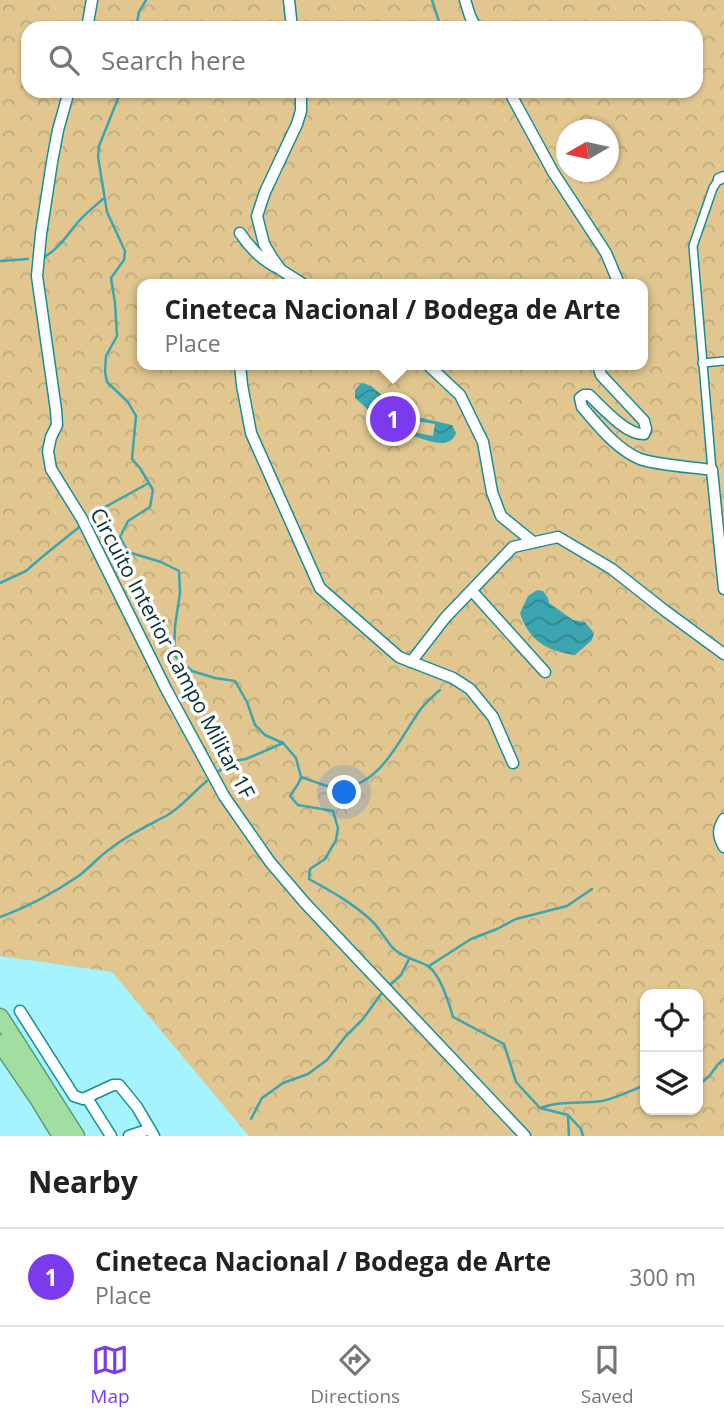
<!DOCTYPE html>
<html lang="en">
<head>
<meta charset="utf-8">
<style>
  :root { --surface:#fff; --page:#f6f6f6; --text:#222; --muted:#767676; --line:#e0e0e0; --accent:#7c3aed }
  body { margin:0; font-family:"Open Sans",sans-serif; background:var(--page); color:var(--text) }
  .controls { position:absolute; right:21px; bottom:21px; display:grid; overflow:hidden; border-radius:14px; box-shadow:0 2px 5px #0004 }
  .controls button { width:63px; height:63px; display:grid; place-items:center; padding:0; border:0; border-bottom:2px solid var(--line); background:var(--surface); color:var(--text); font:35px sans-serif }
  .compass { position:absolute; left:556px; top:119px; width:63px; height:63px; border-radius:50%; background:var(--surface); box-shadow:0 2px 5px #0004; rotate:261deg }
  .you { position:absolute; left:345px; top:793px; width:24px; height:24px; margin:-18px; border:5px solid #fff; border-radius:50%; background:#1a73e8; box-shadow:0 0 0 10px #1a73e833 }
  .badge { display:grid; place-items:center; width:46px; height:46px; border-radius:50%; background:var(--accent); color:#fff; font-size:23px; font-weight:700 }
  .pin { position:absolute; translate:-50% -50%; border:4px solid #fff; box-shadow:0 2px 7px #0006 }
  .popup { position:absolute; left:137px; top:279px; width:511px; height:91px; box-sizing:border-box; display:grid; place-content:center; border-radius:14px; background:var(--surface); filter:drop-shadow(0 2px 5px #0005); font-size:23px; white-space:nowrap; color:var(--muted) }
  .popup b { font-size:26px; color:var(--text) }
  .popup::after { content:''; position:absolute; left:50%; top:100%; margin-left:-14px; border:14px solid transparent; border-top-color:var(--surface) }
  .list { margin:0; padding:0; list-style:none }
  h2 { display:flex; justify-content:space-between; align-items:center; height:91px; margin:0; padding:0 28px; font-size:30px }
  h2 small { font-size:23px; font-weight:400; color:var(--muted) }
  .list li { display:grid; grid-template-columns:46px 1fr auto; gap:21px; align-items:center; box-sizing:border-box; height:98px; padding:0 28px; border-top:2px solid var(--line) }
  .list b { display:block; font-size:26px; white-space:nowrap }
  .list p { margin:0; font-size:23px; white-space:nowrap; color:var(--muted) }
  .list em { font-size:23px; font-style:normal; color:var(--muted) }
  .icon { flex:none; width:38px; height:38px; fill:none; stroke:currentColor; stroke-width:2; stroke-linecap:round; stroke-linejoin:round }
  .map { position:relative; flex:none; width:724px; height:1136px; overflow:hidden }
  .search { position:absolute; background:var(--surface); box-shadow:0 2px 5px #0004; left:21px; right:21px; top:21px; height:77px; display:flex; align-items:center; gap:18px; box-sizing:border-box; padding:0 24px; border-radius:21px; color:var(--muted); font-size:26px }
  .sheet { height:189px; background:var(--surface) }
  nav { display:flex; justify-content:space-around; align-items:center; box-sizing:border-box; height:98px; border-top:2px solid var(--line); background:var(--surface); font-size:19px; color:var(--muted) }
  nav a { display:grid; justify-items:center; gap:4px }
  nav .on { color:var(--accent) }
  .map>svg:first-child { display:block }
  .forest { fill:url(#forest-crowns); fill-rule:evenodd }
  .water { fill:url(#water-waves) }
  .lines { fill:none; stroke-linecap:round; stroke-linejoin:round }
  .stream { stroke:#3ba5b0; stroke-width:2.5 }
  .pedestrian-casing { stroke:#168e99; stroke-width:10 }
  .minor-casing { stroke:#168e99; stroke-width:13 }
  .trunk-casing { stroke:#5a9c6c; stroke-width:19 }
  .pedestrian { stroke:#fff; stroke-width:7 }
  .minor { stroke:#fff; stroke-width:10 }
  .trunk { stroke:#a2dea2; stroke-width:16 }
  .labels { text-anchor:middle; dominant-baseline:central; stroke-width:7; stroke-linejoin:round; paint-order:stroke }
  .street-label { font-size:21px; fill:#003135; stroke:#fff }
</style>
</head>
<body>
<div class="map">
<svg width="724" height="1136" viewBox="0 0 724 1136">
  <defs>
    <pattern id="forest-crowns" width="20" height="18" patternUnits="userSpaceOnUse" patternTransform="scale(1.75)"><rect width="20" height="18" fill="#e1c690"/><path d="M2 6a3 3 0 1 1 6 0M12 15a3 3 0 1 1 6 0" fill="none" stroke="#bfab7d"/></pattern>
    <pattern id="water-waves" width="16" height="10" patternUnits="userSpaceOnUse" patternTransform="scale(1.75)"><rect width="16" height="10" fill="#3ba5b0"/><path d="M0 5q4-4 8 0t8 0" fill="none" stroke="#2f8790"/></pattern>
  </defs>
  <rect width="100%" height="100%" fill="#a5f3fc"/>
  <path class="forest" d="M0,0H724V1136H249L112,972L0,956ZM28,28H696V91H28ZM566,130H608V172H566ZM143,284H643V365H143ZM645,994H698V1110H645Z"/>
  <g class="water">
    <polygon points="363,383 371,386 399,409 396,412 378,396 370,406 376,411 373,414 355,398 355,390 360,384"/>
    <path d="M417,417L452,425L456,433C450,451 427,440 413,436V432L433,436L435,424L416,421Z"/>
    <path d="M537,590L543,591L548,598L549,603L573,620L585,622L594,633L592,640L575,655C547,651 529,641 520,613L528,596Z"/>
  </g>
  <g class="lines">
    <g class="stream">
      <polyline points="432,0 441,28"/>
      <polyline points="136,28 139,12 146,0"/>
      <path d="M121,91L99,146L98,157L107,212L125,251L124,260L111,278L115,303L117,336L106,356L105,372L107,382L128,402L136,416L132,459L140,468L153,490L150,507L128,521L120,537L128,552L161,562L179,571L180,593L175,626L174,655L192,671L215,678L235,681L247,702L255,725L265,735L283,743L296,758L301,777L298,784L290,796L298,805L333,811L338,828L336,840L325,859L310,869L309,879C331,891 354,904 372,921C380,929 385,939 392,947C401,957 414,959 426,965C439,971 449,1003 453,1017L504,1044L516,1082L540,1108L568,1115L581,1129L583,1136"/>
      <path d="M44,257C59,249 67,235 78,222C86,213 95,206 103,199"/>
      <polyline points="0,261 28,259"/>
      <polyline points="91,519 105,507 147,484"/>
      <polyline points="0,583 26,571 42,557 78,528"/>
      <polyline points="219,771 233,761 246,759 283,743"/>
      <path d="M301,777C314,781 329,789 343,788C382,783 400,738 420,710C426,702 433,696 440,690"/>
      <path d="M0,917C25,908 55,892 77,877C89,869 98,857 110,849C127,835 147,826 166,816C182,807 193,792 207,781"/>
      <polyline points="429,966 471,939 497,929 516,919 567,906 592,889"/>
      <polyline points="391,984 401,975 409,959"/>
      <path d="M698,1084C714,1077 711,1068 724,1059"/>
      <path d="M541,1108C560,1100 582,1104 602,1101C617,1098 632,1090 645,1085"/>
      <polyline points="568,1115 569,1136"/>
      <polyline points="251,1119 262,1098 283,1083 308,1074 327,1060 345,1037 363,1019 381,994"/>
    </g>
    <defs>
      <g id="pedestrian">
        <polyline points="702,363 724,361"/>
        <polyline points="712,470 693,246 713,188 719,179"/>
      </g>
      <g id="minor">
        <polyline points="289,0 292,28"/>
        <polyline points="465,0 470,16 476,28"/>
        <polyline points="87,28 92,0"/>
        <polyline points="69,91 58,130 52,162 41,234 37,276 56,410 57,425 51,437 48,451 51,469 82,519 166,689 224,796 270,862 305,903 525,1136"/>
        <polyline points="301,91 301,111 297,124 265,192 257,216 264,244 273,259 281,270 303,284"/>
        <polyline points="509,91 553,172 606,253 619,284"/>
        <polyline points="719,179 724,177"/>
        <path d="M240,233C250,248 261,260 278,268"/>
        <polyline points="240,365 242,385 251,433 320,588 399,657 453,678 470,689 493,717 513,763"/>
        <polyline points="428,365 460,395 483,442 492,492 501,516 533,542"/>
        <path d="M598,365L601,375L644,421L646,429L644,434C626,435 602,407 589,395H584L580,398L582,407C598,425 616,449 640,459C657,465 692,467 712,470L724,589"/>
        <polyline points="472,591 545,672"/>
        <polyline points="411,662 445,618 513,547 558,537 612,569 664,610 724,654"/>
        <path d="M724,819C717,830 718,836 724,847"/>
        <polyline points="20,1011 74,1096 83,1099 113,1085 119,1085 137,1107 154,1136"/>
        <polyline points="87,1098 111,1136"/>
        <polyline points="129,1136 150,1129"/>
      </g>
      <g id="trunk">
        <polyline points="0,1017 76,1136"/>
        <polyline points="0,1043 39,1100 61,1136"/>
      </g>
    </defs>
    <use href="#pedestrian" class="pedestrian-casing"/>
    <use href="#minor" class="minor-casing"/>
    <use href="#trunk" class="trunk-casing"/>
    <use href="#pedestrian" class="pedestrian"/>
    <use href="#minor" class="minor"/>
    <use href="#trunk" class="trunk"/>
  </g>
  <g class="labels">
    <g class="street-label">
      <text transform="translate(173 653) rotate(62)">Circuito Interior Campo Militar 1F</text>
    </g>
  </g>
</svg>
<div class="controls">
<button><svg class="icon" aria-label="locate" viewBox="0 0 24 24"><circle cx="12" cy="12" r="6"/><path d="M12 2v4M12 18v4M2 12h4M18 12h4"/></svg></button>
<button><svg class="icon" aria-label="layers" viewBox="0 0 24 24"><path d="M12 4l9 5-9 5-9-5zM3 14l9 5 9-5"/></svg></button>
</div>
<svg class="compass" viewBox="-18 -18 36 36"><path d="M0-13l5 13h-10z" fill="#e53935"/><path d="M0 13l5-13h-10z" fill="#767676"/></svg>
<div class="you"></div>
<div class="pin badge" style="left:393px;top:419px">1</div>
<div class="popup"><b>Cineteca Nacional / Bodega de Arte</b>Place</div>
<div class="search"><svg class="icon" aria-label="search" viewBox="0 0 24 24"><circle cx="10" cy="10" r="6"/><path d="M15 15l6 6"/></svg>Search here</div>
</div>
<section class="sheet">
<h2>Nearby<small></small></h2>
<ul class="list">
<li><span class="badge">1</span><div><b>Cineteca Nacional / Bodega de Arte</b><p>Place</p></div><em>300 m</em></li>
</ul>
</section>
<nav>
<a class="on"><svg class="icon" aria-label="map" viewBox="0 0 24 24"><path d="M3 6l6-2 6 2 6-2v14l-6 2-6-2-6 2zM9 4v14M15 6v14"/></svg>Map</a>
<a><svg class="icon" aria-label="directions" viewBox="0 0 24 24"><path d="M12 3l9 9-9 9-9-9zM9 14v-3h6M13 9l2 2-2 2"/></svg>Directions</a>
<a><svg class="icon" aria-label="saved" viewBox="0 0 24 24"><path d="M7 4h10v16l-5-4-5 4z"/></svg>Saved</a>
</nav>
</body>
</html>
